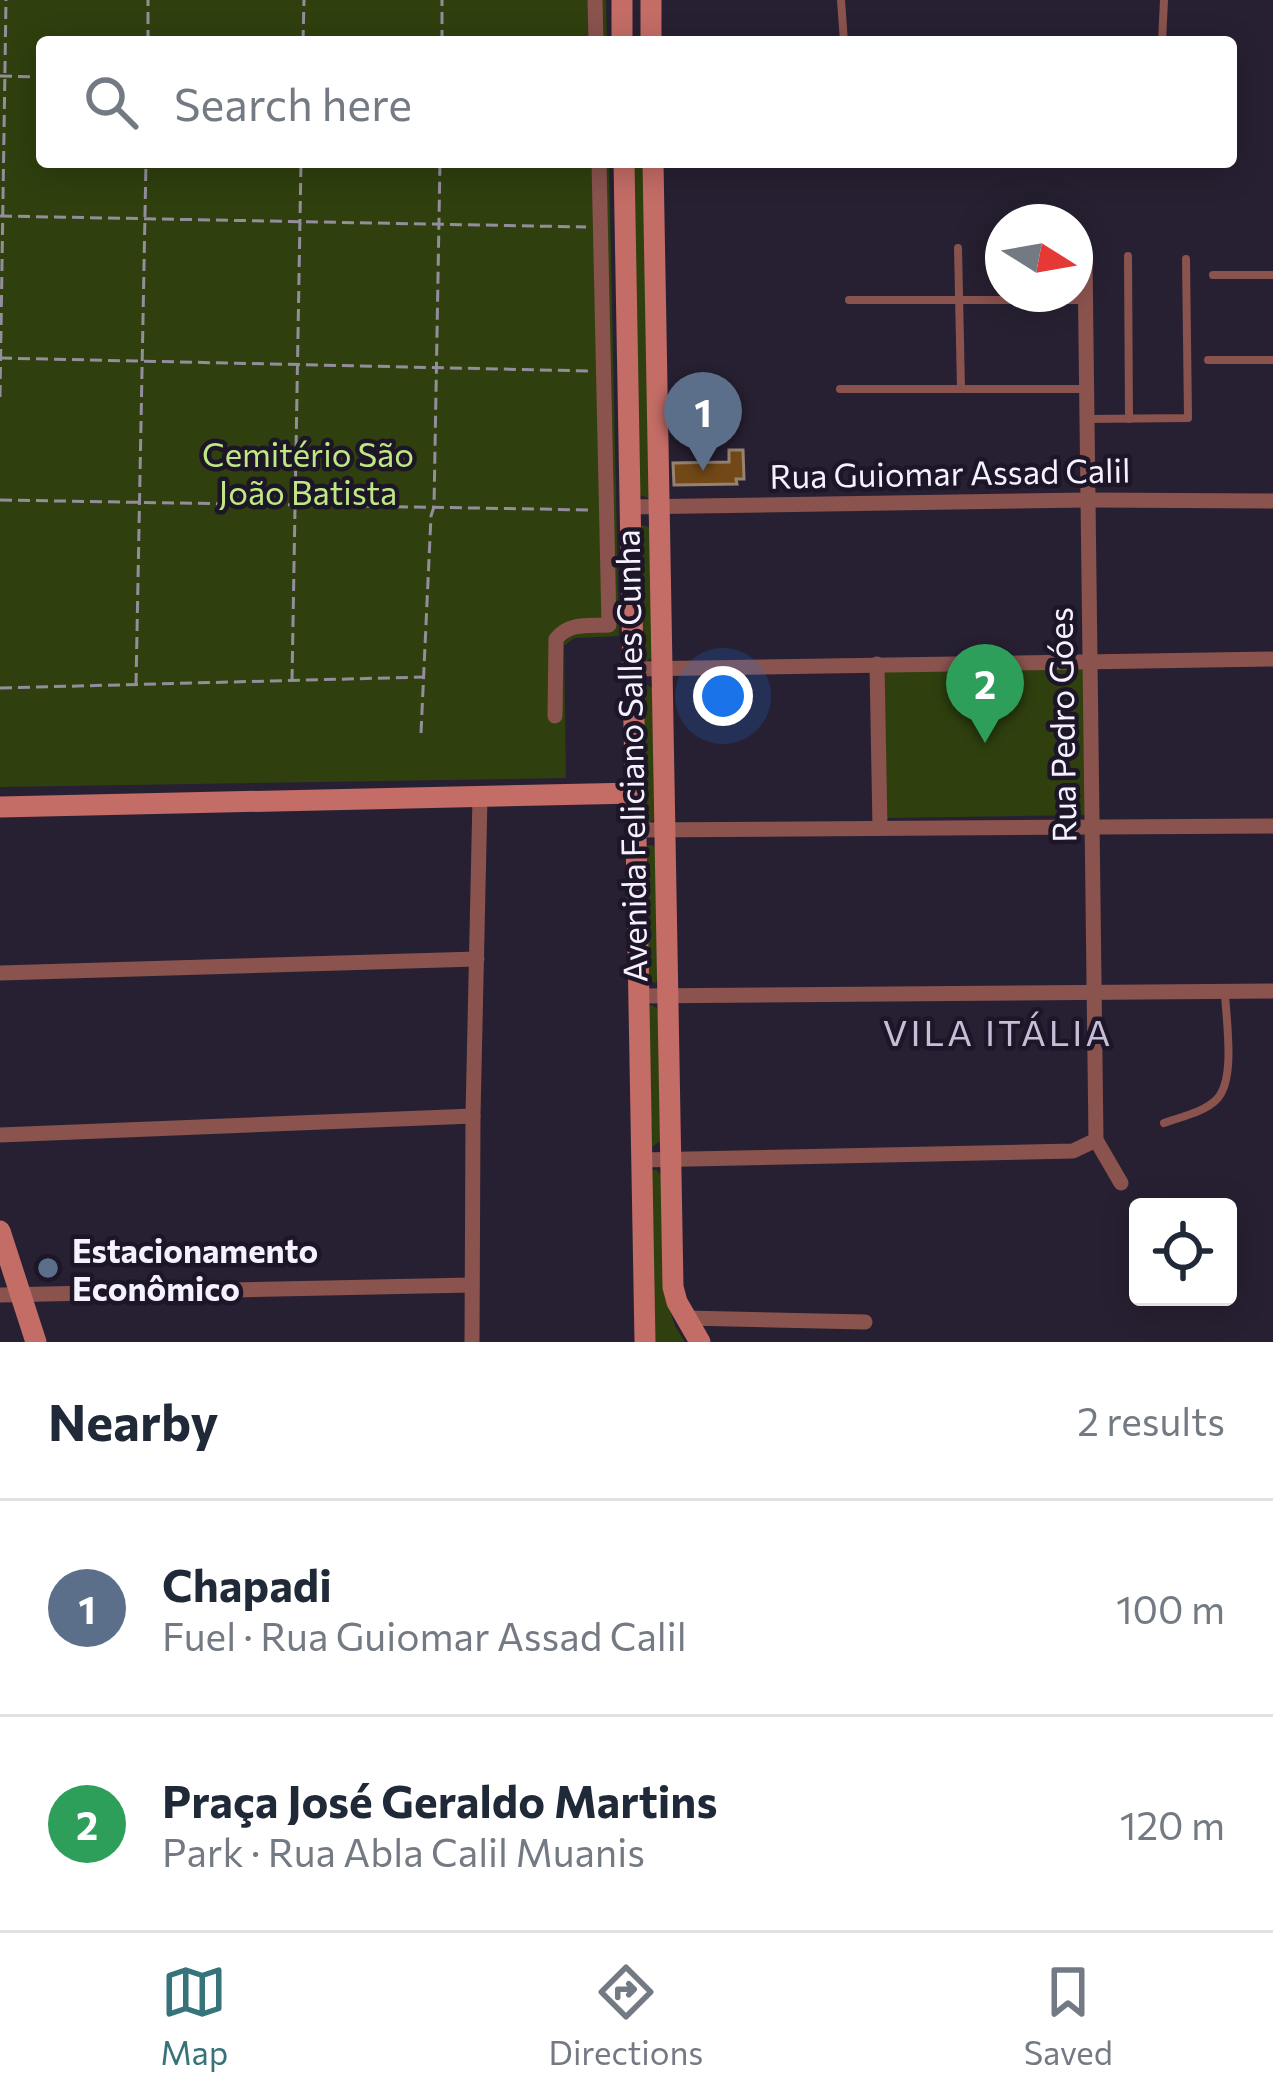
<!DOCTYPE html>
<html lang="en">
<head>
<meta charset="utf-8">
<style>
  :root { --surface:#fff; --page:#f2f2f3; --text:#1f2937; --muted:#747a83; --line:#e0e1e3; --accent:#36737a }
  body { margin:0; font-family:Commissioner,sans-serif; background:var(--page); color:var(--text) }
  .controls { position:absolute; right:36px; bottom:36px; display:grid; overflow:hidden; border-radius:12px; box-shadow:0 6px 30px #0003 }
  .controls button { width:108px; height:108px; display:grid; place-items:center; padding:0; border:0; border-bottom:3px solid var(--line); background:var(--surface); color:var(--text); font:60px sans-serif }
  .compass { position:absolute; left:985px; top:204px; width:108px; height:108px; border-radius:50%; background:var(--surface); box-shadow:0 6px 30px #0003; rotate:101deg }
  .you { position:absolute; left:723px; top:696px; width:42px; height:42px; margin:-30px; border:9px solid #fff; border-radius:50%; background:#1a73e8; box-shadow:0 0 0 18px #1a73e833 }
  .badge { display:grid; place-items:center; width:78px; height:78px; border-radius:50%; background:var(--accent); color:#fff; font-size:39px; font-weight:700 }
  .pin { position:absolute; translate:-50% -99px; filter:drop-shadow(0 3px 6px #0008) }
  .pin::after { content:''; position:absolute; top:63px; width:42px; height:36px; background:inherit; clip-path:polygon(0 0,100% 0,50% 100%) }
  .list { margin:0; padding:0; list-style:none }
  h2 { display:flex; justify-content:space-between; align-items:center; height:156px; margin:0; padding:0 48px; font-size:51px }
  h2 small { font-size:39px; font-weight:400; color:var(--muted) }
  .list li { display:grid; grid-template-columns:78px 1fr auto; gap:36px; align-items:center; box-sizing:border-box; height:216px; padding:0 48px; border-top:3px solid var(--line) }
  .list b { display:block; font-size:45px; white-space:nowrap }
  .list p { margin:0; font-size:39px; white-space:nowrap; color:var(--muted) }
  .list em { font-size:39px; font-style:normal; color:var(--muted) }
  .icon { flex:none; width:66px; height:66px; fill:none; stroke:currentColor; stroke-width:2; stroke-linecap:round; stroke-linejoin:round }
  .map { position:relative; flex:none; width:1273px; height:1342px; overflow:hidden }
  .search { position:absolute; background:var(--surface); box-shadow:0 6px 30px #0003; left:36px; right:36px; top:36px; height:132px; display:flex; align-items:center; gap:30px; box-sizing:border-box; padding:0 42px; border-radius:12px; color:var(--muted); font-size:45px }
  .sheet { height:588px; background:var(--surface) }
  nav { display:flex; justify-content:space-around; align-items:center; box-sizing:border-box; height:168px; border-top:3px solid var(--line); background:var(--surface); font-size:33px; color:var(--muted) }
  nav a { display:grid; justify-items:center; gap:6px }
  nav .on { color:var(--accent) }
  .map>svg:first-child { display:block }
  .green { fill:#2f400e }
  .building { fill:#724817; stroke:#958270; stroke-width:3 }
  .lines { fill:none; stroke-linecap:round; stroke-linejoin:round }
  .path { stroke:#938d9c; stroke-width:3; stroke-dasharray:12 6; stroke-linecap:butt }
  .lane { stroke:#8a534e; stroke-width:8 }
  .street { stroke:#8a534e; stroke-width:15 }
  .secondary { stroke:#c46c66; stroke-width:21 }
  .service-dot { fill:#5c6f8a; stroke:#1d1628; stroke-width:4.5 }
  .labels { text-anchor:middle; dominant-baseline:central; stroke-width:9; stroke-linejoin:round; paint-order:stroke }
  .park-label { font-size:33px; fill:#c0e882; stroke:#1d1628 }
  .street-label { font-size:33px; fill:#f6f1fe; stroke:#1d1628 }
  .poi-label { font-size:33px; font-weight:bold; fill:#f6f1fe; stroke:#1d1628; text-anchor:start }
  .neighbourhood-label { font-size:36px; letter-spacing:3px; fill:#c6bdd6; stroke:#1d1628 }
</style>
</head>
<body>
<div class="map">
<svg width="1273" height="1342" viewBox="0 0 1273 1342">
  <rect width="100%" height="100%" fill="#272032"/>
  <g class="green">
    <polygon points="0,0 606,0 607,42 42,42 42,162 609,162 619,636 574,638 564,646 566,778 0,787"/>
    <polygon points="633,162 645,162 649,498 639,495"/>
    <polygon points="642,525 652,528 652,658 644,662 638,658 638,529"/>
    <polygon points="1085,669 1085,815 887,818 884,672"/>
    <polygon points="643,682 652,688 654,820 647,823 642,820"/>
    <polygon points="651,845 657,848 659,977 656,983 645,980 645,846"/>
    <polygon points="652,1005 658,1009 661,1140 652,1147 647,1007"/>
    <polygon points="651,1170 657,1170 662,1177 664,1292 675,1326 685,1342 652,1342"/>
  </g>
  <polygon class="building" points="729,450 743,450 744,479 736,479 737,484 674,485 673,463 729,462"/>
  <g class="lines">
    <g class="path">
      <polyline points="148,42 148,0"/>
      <polyline points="303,42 304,0"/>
      <polyline points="442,42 442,0"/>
      <polyline points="0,76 42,77"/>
      <polyline points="0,216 586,227"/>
      <polyline points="0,358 589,371"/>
      <polyline points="0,397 6,0"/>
      <polyline points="0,500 592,510"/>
      <polyline points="292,681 301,162"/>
      <polyline points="136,685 146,162"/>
      <polyline points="0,688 424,677"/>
      <polyline points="421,733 431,516 434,507 440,162"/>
    </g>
    <g class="lane">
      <polyline points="841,0 844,42"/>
      <polyline points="1162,42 1164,0"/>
      <polyline points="958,248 961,389"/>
      <polyline points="1128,256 1129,419"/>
      <polyline points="1213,275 1273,275"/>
      <polyline points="849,300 1083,300"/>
      <polyline points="1208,360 1273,360"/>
      <polyline points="840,389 1085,389"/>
      <polyline points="1088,419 1188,418 1186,259"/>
      <path d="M1164,1123C1180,1117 1205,1112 1217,1099C1236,1079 1226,1020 1225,993"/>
    </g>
    <g class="street">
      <polyline points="595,0 596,42"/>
      <polyline points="1085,259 1096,1140 1121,1183"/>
      <polyline points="628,507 1088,500 1273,501"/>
      <polyline points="877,664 880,828"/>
      <polyline points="633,669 1273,659"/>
      <path d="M555,716L556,639C569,622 589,626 609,625L599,162"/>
      <polyline points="637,830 1273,826"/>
      <polyline points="0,973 477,959"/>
      <polyline points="638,996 1273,991"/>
      <polyline points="0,1135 473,1116"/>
      <polyline points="640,1160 1073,1151 1096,1140"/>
      <polyline points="0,1295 472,1285"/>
      <polyline points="685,1318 865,1322"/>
      <polyline points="472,1342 473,1116 480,797"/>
    </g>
    <g class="secondary">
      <polyline points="622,0 622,42"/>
      <polyline points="651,0 651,42"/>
      <polyline points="624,162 645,1342"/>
      <polyline points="653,162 673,1287 677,1302 700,1342"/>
      <polyline points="0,807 636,793"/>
      <polyline points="0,1231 36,1342"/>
    </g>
  </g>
  <circle class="service-dot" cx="48" cy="1268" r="12"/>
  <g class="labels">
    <g class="park-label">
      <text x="308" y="453">Cemitério São<tspan x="308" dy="38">João Batista</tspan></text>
    </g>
    <g class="street-label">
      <text transform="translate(950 472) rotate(-1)">Rua Guiomar Assad Calil</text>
      <text transform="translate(1061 725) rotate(-91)">Rua Pedro Góes</text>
      <text transform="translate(630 756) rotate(-91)">Avenida Feliciano Salles Cunha</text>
    </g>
    <g class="poi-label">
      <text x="72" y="1249">Estacionamento<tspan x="72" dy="38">Econômico</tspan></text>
    </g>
    <g class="neighbourhood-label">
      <text x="998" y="1031">VILA ITÁLIA</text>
    </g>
  </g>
</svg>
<div class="controls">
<button><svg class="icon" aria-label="locate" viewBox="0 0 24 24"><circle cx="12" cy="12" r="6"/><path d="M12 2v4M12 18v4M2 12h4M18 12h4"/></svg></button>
</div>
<svg class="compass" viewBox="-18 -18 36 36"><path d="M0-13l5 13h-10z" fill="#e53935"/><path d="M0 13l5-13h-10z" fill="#747a83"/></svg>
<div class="you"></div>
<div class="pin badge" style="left:703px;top:471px;background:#5c6f8a">1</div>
<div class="pin badge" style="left:985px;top:743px;background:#2e9e5b">2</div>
<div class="search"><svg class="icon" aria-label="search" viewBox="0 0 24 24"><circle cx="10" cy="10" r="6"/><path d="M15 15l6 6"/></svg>Search here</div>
</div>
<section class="sheet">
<h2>Nearby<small>2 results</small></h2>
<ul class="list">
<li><span class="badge" style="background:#5c6f8a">1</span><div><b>Chapadi</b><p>Fuel · Rua Guiomar Assad Calil</p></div><em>100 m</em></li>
<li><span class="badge" style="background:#2e9e5b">2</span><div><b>Praça José Geraldo Martins</b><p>Park · Rua Abla Calil Muanis</p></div><em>120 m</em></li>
</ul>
</section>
<nav>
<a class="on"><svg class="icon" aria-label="map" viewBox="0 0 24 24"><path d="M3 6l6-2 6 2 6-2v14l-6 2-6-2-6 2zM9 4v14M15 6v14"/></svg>Map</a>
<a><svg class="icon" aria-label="directions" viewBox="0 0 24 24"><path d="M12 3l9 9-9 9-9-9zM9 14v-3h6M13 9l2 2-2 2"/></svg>Directions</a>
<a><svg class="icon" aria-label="saved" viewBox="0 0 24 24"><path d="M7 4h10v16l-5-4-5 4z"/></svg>Saved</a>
</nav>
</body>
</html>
